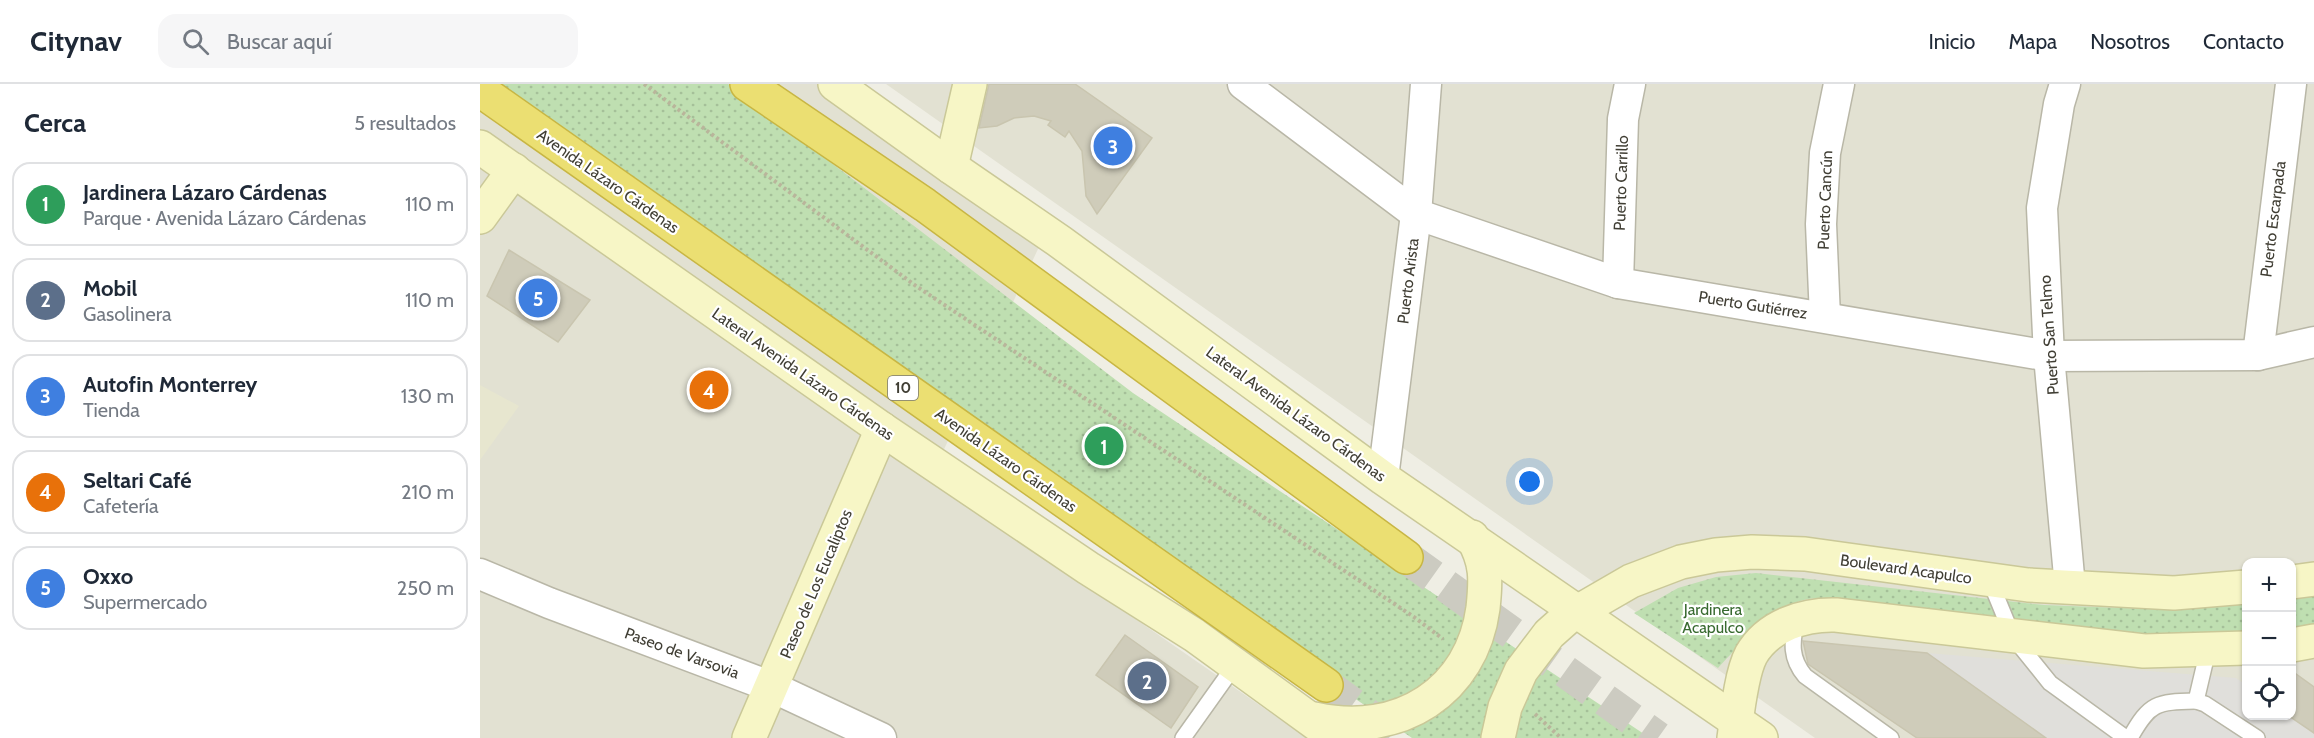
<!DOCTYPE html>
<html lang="es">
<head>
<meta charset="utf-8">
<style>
  :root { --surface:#fff; --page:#f6f6f7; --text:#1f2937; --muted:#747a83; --line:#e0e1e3; --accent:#2563eb }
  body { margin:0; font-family:Cabin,sans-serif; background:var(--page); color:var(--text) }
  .controls { position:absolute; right:18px; bottom:18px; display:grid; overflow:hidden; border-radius:12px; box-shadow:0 2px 4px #0004 }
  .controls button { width:54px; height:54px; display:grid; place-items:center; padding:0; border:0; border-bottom:2px solid var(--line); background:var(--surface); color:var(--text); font:30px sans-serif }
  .you { position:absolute; left:1050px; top:398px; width:21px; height:21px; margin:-15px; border:4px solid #fff; border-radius:50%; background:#1a73e8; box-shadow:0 0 0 9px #1a73e833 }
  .badge { display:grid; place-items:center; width:39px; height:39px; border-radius:50%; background:var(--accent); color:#fff; font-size:20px; font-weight:700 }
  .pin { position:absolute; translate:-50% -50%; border:3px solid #fff; box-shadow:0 2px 6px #0006 }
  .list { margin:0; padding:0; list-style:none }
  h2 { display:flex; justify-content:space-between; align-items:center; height:78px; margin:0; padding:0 24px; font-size:26px }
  h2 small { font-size:20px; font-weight:400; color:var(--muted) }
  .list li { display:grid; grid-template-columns:39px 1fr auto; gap:18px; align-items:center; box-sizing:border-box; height:84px; margin:0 12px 12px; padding:0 12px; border:2px solid var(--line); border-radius:18px }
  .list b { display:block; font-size:22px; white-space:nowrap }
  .list p { margin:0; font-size:20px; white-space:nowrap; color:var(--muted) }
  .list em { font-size:20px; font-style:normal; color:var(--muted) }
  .icon { flex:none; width:33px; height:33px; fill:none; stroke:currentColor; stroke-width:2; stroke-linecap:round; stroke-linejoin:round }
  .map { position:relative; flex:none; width:1834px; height:654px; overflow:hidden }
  header { display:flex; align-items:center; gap:36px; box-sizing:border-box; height:84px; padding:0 30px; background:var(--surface); border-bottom:2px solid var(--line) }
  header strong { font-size:28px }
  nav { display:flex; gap:33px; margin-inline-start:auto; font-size:21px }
  .search { width:420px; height:54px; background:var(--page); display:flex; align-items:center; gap:15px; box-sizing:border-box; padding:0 21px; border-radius:18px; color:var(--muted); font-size:22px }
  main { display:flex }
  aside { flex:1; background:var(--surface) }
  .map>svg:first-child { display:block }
  .residential { fill:#e2e1d2; fill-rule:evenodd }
  .education { fill:#e7e6cf }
  .grass { fill:url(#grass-dots) }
  .parking { fill:#e0dfdb }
  .building { fill:#cfccba; stroke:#c9c5af; stroke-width:1.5 }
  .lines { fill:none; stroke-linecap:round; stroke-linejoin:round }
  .highway-tunnel { stroke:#cccbc1; stroke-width:33; stroke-dasharray:33 16; stroke-linecap:butt }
  .lane-casing { stroke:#b9b7a7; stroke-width:18 }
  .street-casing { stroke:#b9b7a7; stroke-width:33 }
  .secondary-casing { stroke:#cac898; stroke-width:36 }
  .highway-casing { stroke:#c8b644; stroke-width:36 }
  .path { stroke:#b9b59b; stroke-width:4; stroke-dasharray:3 3; stroke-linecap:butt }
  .lane { stroke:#fff; stroke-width:15 }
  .street { stroke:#fff; stroke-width:30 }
  .secondary { stroke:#f7f6c6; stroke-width:33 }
  .highway { stroke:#ebdf72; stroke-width:33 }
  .labels { text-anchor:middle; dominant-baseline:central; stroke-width:4.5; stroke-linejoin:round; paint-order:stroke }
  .shield { fill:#fff; stroke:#797871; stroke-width:1.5 }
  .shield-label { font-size:15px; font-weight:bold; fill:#403e34 }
  .street-label { font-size:16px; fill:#403e34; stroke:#fff }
  .park-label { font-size:16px; fill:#386a30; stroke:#fff }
</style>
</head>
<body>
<header>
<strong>Citynav</strong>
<div class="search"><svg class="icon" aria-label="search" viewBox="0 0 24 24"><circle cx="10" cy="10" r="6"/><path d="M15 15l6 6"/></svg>Buscar aquí</div>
<nav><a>Inicio</a><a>Mapa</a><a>Nosotros</a><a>Contacto</a></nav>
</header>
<main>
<aside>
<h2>Cerca<small>5 resultados</small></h2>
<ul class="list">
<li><span class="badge" style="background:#2e9e5b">1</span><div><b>Jardinera Lázaro Cárdenas</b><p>Parque · Avenida Lázaro Cárdenas</p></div><em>110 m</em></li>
<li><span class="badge" style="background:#5c6f8a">2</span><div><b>Mobil</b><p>Gasolinera</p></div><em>110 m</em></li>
<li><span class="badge" style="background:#3f7fe0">3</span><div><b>Autofin Monterrey</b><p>Tienda</p></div><em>130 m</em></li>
<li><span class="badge" style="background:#e8710a">4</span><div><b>Seltari Café</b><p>Cafetería</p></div><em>210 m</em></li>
<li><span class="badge" style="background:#3f7fe0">5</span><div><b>Oxxo</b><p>Supermercado</p></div><em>250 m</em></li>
</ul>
</aside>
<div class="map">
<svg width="1834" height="654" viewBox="0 0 1834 654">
  <defs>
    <pattern id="grass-dots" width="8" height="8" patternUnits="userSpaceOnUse" patternTransform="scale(1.5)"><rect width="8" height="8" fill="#bfdfb1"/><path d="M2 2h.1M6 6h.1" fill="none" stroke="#a5c099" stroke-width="1.8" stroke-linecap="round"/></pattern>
  </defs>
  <rect width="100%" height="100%" fill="#efeee4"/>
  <g class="residential">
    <polygon points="0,0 373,0 573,133 451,393 827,654 0,654"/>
    <path d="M406,0H1834V654H1335ZM1766,478H1812V632H1766Z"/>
  </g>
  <polygon class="education" points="0,301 39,322 0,376"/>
  <g class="grass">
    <polygon points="13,0 248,0 653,309 1170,654 932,654 588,416"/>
    <path d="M1276,489L1564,521L1693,526L1766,518V548L1707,556L1347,515C1341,515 1334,514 1328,515C1299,519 1258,562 1238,584L1154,529L1198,504L1236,493Z"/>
    <polygon points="1834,511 1834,540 1812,543 1812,514"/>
  </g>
  <polygon class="parking" points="1447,569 1756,594 1766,601 1766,632 1809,632 1834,649 1834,654 1566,654"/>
  <g class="building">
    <polygon points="509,0 595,0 672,54 617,130 606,112 602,67 589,47 585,53 568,41 571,37 554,32 534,34 517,42 499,44"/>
    <polygon points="29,166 110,216 78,258 7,212"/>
    <polygon points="645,551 718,603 691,644 616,591"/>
    <polygon points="1323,557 1447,569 1566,654 1437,654 1328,580"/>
    <polygon points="1812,587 1834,603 1834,649 1809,632 1812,632"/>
  </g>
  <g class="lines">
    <g class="highway-tunnel">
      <polyline points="926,473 1178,654"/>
      <polyline points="846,601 920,654"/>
    </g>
    <defs>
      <g id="lane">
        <polyline points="1510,497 1533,553 1570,599 1646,654"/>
        <path d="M1316,537C1312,559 1310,574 1325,592L1411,654"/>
        <polyline points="1728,566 1716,617 1725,620 1777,654"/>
        <polyline points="703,654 755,581"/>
        <path d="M1650,654C1670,618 1677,618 1716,617"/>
      </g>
      <g id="street">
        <polyline points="763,0 936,130 1138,199 1569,272 1778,271 1834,258"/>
        <polyline points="1585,0 1579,20 1562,124 1569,272 1590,503"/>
        <polyline points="1138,199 1143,35 1150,0"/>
        <polyline points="1345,233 1341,140 1345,69 1359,0"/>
        <polyline points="1778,271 1811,0"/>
        <polyline points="903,394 936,130 946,0"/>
        <polyline points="0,490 69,519 292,603 401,654"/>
      </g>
      <g id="secondary">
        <polyline points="355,0 471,83 579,157 903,394 1281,654"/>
        <polyline points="0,63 402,345 608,484 714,551 856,654"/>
        <polyline points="471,83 490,0"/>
        <polyline points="0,133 34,86"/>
        <polyline points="1812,498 1834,495"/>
        <polyline points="1812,561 1834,557"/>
        <path d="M835,635C920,654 992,607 1003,524C1006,496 1007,478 992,453"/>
        <polyline points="269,654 402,345"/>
        <polyline points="1018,654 1025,623 1041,587 1069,550 1087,534 1151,497 1201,478 1236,471 1272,468 1325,470 1548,501 1694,509 1766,503"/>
        <path d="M1254,654C1257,632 1261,590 1271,571C1288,541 1325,530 1356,531L1664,567L1766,564"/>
      </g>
      <g id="highway">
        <polyline points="267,0 445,121 926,473"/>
        <polyline points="0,6 846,601"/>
      </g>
    </defs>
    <use href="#lane" class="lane-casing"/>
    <use href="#street" class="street-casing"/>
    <use href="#secondary" class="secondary-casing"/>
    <use href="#highway" class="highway-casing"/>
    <g class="path">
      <polyline points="164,0 436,202 934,533 963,555"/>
      <polyline points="1055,630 1081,654"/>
    </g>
    <use href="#lane" class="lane"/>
    <use href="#street" class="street"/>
    <use href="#secondary" class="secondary"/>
    <use href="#highway" class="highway"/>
  </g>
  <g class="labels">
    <rect class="shield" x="408" y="292" width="30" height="24" rx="4.5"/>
    <g class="shield-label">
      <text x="423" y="304">10</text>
    </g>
    <g class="street-label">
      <text transform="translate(128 97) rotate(35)">Avenida Lázaro Cárdenas</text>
      <text transform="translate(1141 99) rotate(-88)">Puerto Carrillo</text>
      <text transform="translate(1345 116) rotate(-88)">Puerto Cancún</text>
      <text transform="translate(1793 135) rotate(-83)">Puerto Escarpada</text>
      <text transform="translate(928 197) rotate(-83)">Puerto Arista</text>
      <text transform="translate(1273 221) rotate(9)">Puerto Gutiérrez</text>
      <text transform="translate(1569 251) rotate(-94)">Puerto San Telmo</text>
      <text transform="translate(323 290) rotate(35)">Lateral Avenida Lázaro Cárdenas</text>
      <text transform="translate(816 330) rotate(36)">Lateral Avenida Lázaro Cárdenas</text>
      <text transform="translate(526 376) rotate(35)">Avenida Lázaro Cárdenas</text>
      <text transform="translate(1426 485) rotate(8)">Boulevard Acapulco</text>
      <text transform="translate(336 500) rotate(-67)">Paseo de Los Eucaliptos</text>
      <text transform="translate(202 569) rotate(20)">Paseo de Varsovia</text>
    </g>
    <g class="park-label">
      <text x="1233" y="525">Jardinera<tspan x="1233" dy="18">Acapulco</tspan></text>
    </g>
  </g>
</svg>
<div class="controls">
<button>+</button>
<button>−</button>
<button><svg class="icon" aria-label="locate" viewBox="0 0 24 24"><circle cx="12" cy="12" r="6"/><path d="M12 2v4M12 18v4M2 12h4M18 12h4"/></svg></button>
</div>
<div class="you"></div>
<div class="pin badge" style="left:624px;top:362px;background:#2e9e5b">1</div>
<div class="pin badge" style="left:667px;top:597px;background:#5c6f8a">2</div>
<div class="pin badge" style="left:633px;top:62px;background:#3f7fe0">3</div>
<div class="pin badge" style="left:229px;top:306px;background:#e8710a">4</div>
<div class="pin badge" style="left:58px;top:214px;background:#3f7fe0">5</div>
</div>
</main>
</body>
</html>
